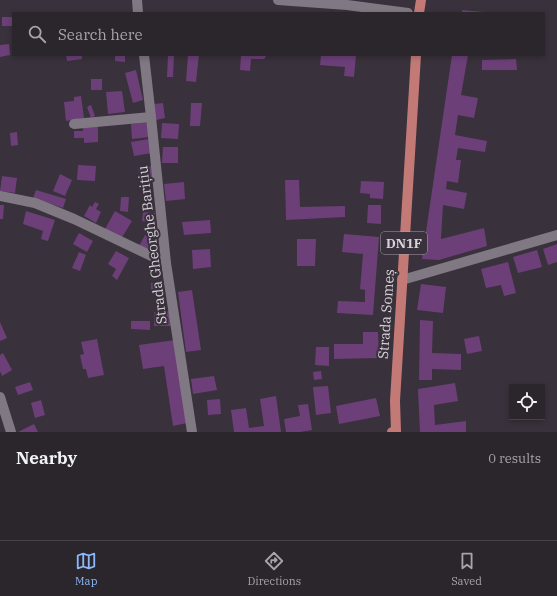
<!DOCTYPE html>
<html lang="en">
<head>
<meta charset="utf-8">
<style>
  :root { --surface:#2b252c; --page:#332d34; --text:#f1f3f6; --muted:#a6a5a9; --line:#474248; --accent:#8cb9fc }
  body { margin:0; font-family:"IBM Plex Serif",serif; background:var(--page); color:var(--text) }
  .controls { position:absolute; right:12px; bottom:12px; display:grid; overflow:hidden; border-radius:0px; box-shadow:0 2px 6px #0003 }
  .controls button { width:36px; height:36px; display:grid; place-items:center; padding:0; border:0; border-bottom:1px solid var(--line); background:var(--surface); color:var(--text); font:20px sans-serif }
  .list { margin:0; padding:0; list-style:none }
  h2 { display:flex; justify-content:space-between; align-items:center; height:52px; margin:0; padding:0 16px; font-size:17px }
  h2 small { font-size:13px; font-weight:400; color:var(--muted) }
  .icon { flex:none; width:22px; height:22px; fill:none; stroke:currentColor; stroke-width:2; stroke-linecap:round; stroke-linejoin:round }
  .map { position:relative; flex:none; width:557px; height:432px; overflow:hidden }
  .search { position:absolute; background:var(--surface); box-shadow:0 2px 6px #0003; left:12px; right:12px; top:12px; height:44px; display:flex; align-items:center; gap:10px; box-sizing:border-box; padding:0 14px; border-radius:0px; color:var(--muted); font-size:15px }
  .sheet { height:108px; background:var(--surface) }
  nav { display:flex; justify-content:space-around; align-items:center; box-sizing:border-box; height:56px; border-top:1px solid var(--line); background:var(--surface); font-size:11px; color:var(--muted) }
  nav a { display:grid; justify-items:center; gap:2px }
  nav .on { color:var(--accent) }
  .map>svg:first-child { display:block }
  .building { fill:#6c3f79 }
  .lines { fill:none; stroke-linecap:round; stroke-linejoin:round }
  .minor { stroke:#807882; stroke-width:10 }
  .secondary { stroke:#807882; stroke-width:10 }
  .primary { stroke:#c37a77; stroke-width:10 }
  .labels { text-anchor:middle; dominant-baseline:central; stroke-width:4; stroke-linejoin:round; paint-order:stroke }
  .shield { fill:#39313b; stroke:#a8a2aa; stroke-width:1 }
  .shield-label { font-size:13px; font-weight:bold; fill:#d7d3d9 }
  .street-label { font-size:14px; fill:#d7d3d9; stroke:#39313b }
</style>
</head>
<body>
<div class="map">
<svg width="557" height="432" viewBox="0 0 557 432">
  <rect width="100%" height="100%" fill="#39313b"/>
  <g class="building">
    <polygon points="462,10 484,12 484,13 462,13"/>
    <rect x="2" y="17" width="11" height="9"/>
    <polygon points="9,44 10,55 0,57 0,45"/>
    <polygon points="66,55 82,55 82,59 67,61"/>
    <polygon points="115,55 125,55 125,62 115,61"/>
    <polygon points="168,55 174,55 173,77 167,77"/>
    <polygon points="188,55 199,55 196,82 186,81"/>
    <polygon points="241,55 267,55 264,59 251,59 250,71 240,70"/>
    <polygon points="321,55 356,55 354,77 344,76 345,67 320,65"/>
    <polygon points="452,55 468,55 461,95 478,98 474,118 458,115 455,135 487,141 485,152 458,148 456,160 461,160 458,183 447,181 446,189 467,193 464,209 443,205 441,239 484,228 487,246 439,260 422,259"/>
    <polygon points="516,59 517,70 482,70 482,60"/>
    <polygon points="136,70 143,100 133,103 125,73"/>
    <rect x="91" y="79" width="11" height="11"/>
    <polygon points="122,91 125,112 108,114 106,92"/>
    <polygon points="81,96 84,118 66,121 64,102 74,101 74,97"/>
    <polygon points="163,103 165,118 156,120 154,104"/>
    <polygon points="191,103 202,103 200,126 190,126"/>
    <polygon points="91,105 95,116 91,118 87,107"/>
    <polygon points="148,122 150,137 132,139 131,124"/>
    <polygon points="162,123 179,124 178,139 161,138"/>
    <polygon points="83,126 98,126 98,142 84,143 84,138 74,138 74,131 83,131"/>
    <polygon points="17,132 18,145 11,146 10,133"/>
    <polygon points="149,139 152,153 134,156 131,142"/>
    <polygon points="163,147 178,147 178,163 162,163"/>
    <polygon points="78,165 96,166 95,181 77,180"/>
    <polygon points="152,166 154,180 140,182 138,167"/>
    <polygon points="60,174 72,180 65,196 53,191"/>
    <polygon points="2,176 17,178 15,193 0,191"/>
    <polygon points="285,180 299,180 300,207 345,206 345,217 286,220"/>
    <polygon points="361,181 384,182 383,199 370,198 370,194 360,193"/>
    <polygon points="184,182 185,199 166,201 164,184"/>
    <polygon points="36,190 66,199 63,208 33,198"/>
    <polygon points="121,197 129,197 128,212 120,211"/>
    <polygon points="95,202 99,204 96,209 101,212 96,223 84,216 90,205 92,207"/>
    <polygon points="0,205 4,205 3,219 0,219"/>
    <polygon points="368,205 381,205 381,224 367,223"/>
    <polygon points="26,211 55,220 48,241 41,239 43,231 23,224"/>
    <polygon points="115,211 132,221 121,239 105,229"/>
    <polygon points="143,212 155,213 154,223 142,221"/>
    <polygon points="210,220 211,233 184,235 182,222"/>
    <polygon points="79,233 93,241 87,252 73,244"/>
    <polygon points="344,234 379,237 373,315 337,313 338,301 365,302 365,290 360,289 363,254 342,252"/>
    <polygon points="145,235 157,242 151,253 139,246"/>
    <polygon points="297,239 316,239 315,266 297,266"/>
    <polygon points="557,244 557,262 548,265 543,249"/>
    <polygon points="210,249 211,267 193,269 192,250"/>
    <polygon points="537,250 542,267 518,273 513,257"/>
    <polygon points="116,251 129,258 117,280 112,276 116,269 108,264"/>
    <polygon points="79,252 86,255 80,271 72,268"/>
    <polygon points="508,262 516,293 504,296 501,285 486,288 481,269"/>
    <rect x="151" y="283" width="13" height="11"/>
    <polygon points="421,284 446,287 443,313 417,310"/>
    <polygon points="192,290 201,350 186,352 178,292"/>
    <polygon points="170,311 171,326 154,326 154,312"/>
    <polygon points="420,320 433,321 432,353 461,354 461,370 432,369 432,380 419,380"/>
    <polygon points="131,321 150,321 150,330 131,329"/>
    <polygon points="0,322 7,338 0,341"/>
    <polygon points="363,332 378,332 379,358 334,359 334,344 363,344"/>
    <polygon points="479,336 482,351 467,354 464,339"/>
    <polygon points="97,339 104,375 88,378 86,369 83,369 80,355 84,354 81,342"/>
    <polygon points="175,340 187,423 173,426 164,366 143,369 139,345"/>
    <polygon points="316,347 329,347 329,366 315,365"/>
    <polygon points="3,353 12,370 2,376 0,371 0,355"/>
    <polygon points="321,371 322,379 314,380 313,372"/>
    <polygon points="214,376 217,390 193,394 191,379"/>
    <polygon points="30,382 33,390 18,395 15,387"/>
    <polygon points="455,383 458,401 434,405 435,425 466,421 466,432 420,432 418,389"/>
    <polygon points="328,386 331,413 316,415 313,387"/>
    <polygon points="276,396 281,432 234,432 231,410 246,408 249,428 264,426 260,399"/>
    <polygon points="376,398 380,416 339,424 336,406"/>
    <polygon points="220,399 221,414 208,415 207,400"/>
    <polygon points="41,400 45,415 35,418 31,403"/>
    <polygon points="308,404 312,430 300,432 286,432 284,419 300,416 298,405"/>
    <polygon points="34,424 38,432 18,432"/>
  </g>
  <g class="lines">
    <g class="minor">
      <polyline points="137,0 138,13"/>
      <polyline points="144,55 151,117 166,263 192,432"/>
      <polyline points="74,124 151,117"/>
      <polyline points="0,196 35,203 74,219 166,263"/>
      <polyline points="402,280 557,235"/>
      <polyline points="0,397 11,432"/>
    </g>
    <polyline class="secondary" points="278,0 347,5 408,13"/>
    <g class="primary">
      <polyline points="419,13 421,0"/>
      <polyline points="392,432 396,431 395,401 416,55"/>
    </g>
  </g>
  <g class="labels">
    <rect class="shield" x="381" y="232" width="46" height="22" rx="3"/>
    <g class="shield-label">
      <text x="404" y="243">DN1F</text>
    </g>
    <g class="street-label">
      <text transform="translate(152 245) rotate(-97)">Strada Gheorghe Barițiu</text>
      <text transform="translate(386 314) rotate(-86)">Strada Someș</text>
    </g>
  </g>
</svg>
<div class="controls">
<button><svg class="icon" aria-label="locate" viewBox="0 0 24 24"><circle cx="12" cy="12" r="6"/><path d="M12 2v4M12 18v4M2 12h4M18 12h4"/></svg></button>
</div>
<div class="search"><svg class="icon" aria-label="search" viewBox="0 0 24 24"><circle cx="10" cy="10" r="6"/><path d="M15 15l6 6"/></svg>Search here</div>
</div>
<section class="sheet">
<h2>Nearby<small>0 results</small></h2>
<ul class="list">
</ul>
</section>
<nav>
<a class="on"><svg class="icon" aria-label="map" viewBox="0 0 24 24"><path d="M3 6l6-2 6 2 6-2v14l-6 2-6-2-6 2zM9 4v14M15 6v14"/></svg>Map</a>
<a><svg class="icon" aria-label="directions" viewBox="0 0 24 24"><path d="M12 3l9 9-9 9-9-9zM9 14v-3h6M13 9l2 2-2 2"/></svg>Directions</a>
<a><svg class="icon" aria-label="saved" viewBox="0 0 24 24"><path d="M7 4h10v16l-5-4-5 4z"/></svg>Saved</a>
</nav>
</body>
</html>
